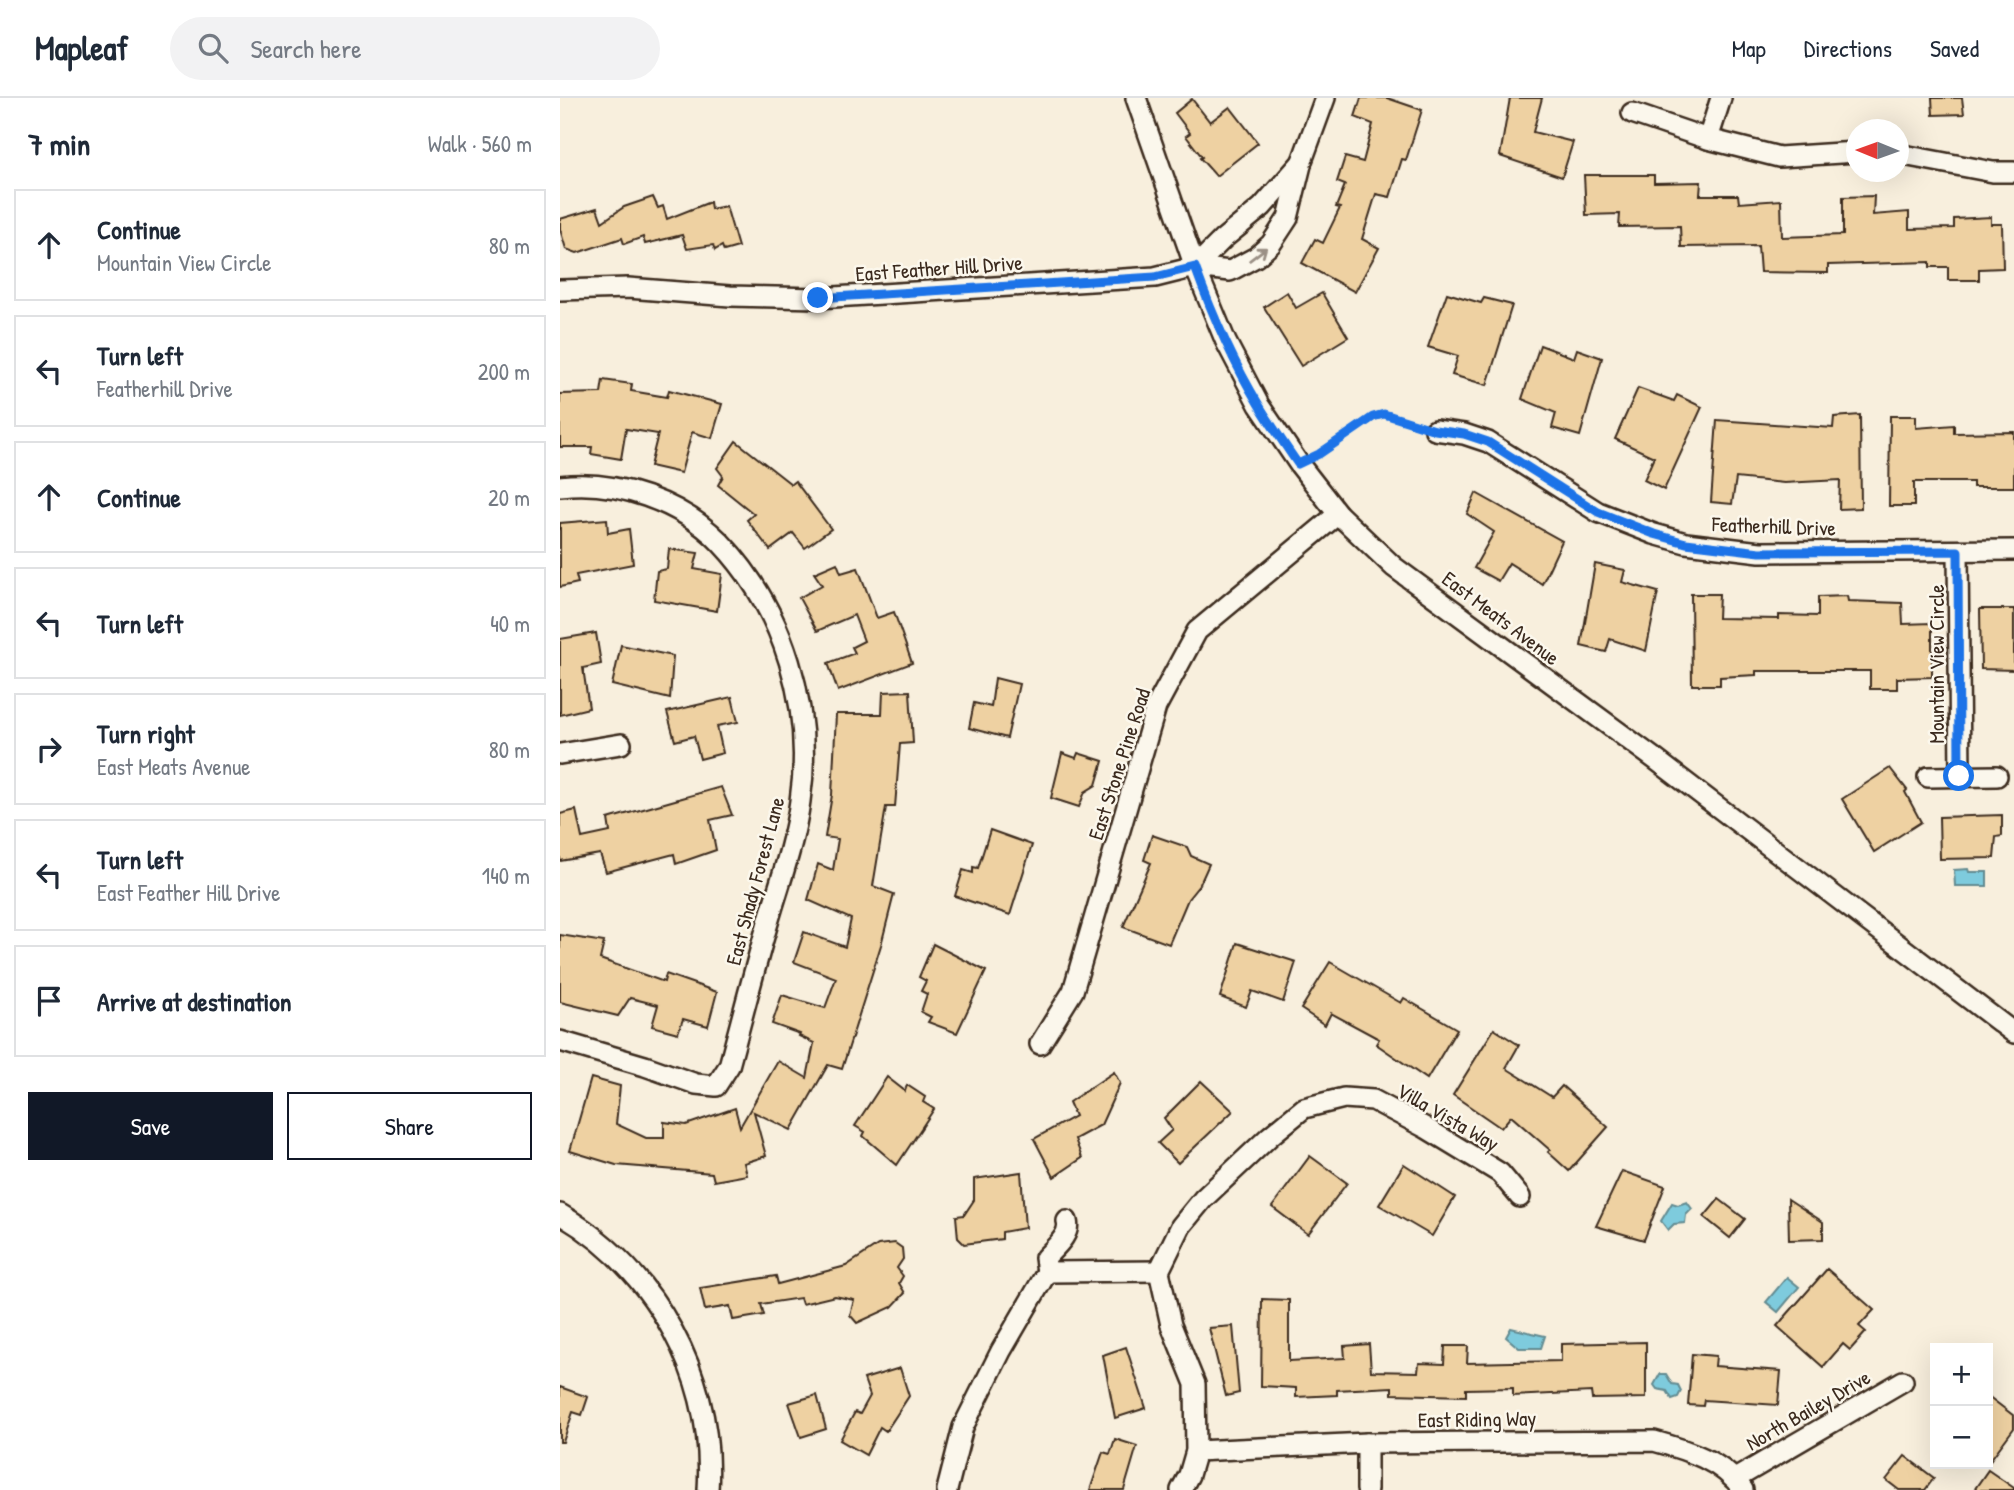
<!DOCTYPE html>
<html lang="en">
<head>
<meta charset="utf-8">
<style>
  :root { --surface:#fff; --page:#f2f2f3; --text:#1f2937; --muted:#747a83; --line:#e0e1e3; --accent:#111827 }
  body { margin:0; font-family:"Patrick Hand",sans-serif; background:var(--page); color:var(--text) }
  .controls { position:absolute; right:21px; bottom:21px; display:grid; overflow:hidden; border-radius:0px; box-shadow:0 7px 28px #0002 }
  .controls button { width:63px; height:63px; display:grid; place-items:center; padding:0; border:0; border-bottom:2px solid var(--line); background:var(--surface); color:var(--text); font:35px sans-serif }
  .compass { position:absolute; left:1286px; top:21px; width:63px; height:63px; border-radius:50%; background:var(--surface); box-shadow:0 7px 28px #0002; rotate:271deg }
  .stop { position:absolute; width:21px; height:21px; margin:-16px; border:5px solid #1a73e8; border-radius:50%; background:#fff }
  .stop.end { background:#1a73e8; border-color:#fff; box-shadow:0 2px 7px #0008 }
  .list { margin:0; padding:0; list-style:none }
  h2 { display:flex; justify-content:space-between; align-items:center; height:91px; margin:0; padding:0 28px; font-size:30px }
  h2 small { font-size:23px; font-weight:400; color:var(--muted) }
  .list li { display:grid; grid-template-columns:46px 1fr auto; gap:21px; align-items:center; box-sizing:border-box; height:112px; margin:0 14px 14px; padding:0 14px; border:2px solid var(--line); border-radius:0px }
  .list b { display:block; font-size:26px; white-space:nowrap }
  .list p { margin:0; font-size:23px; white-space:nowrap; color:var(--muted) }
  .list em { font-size:23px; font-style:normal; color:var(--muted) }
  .actions { display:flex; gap:14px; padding:21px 28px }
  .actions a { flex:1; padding:16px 0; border:2px solid var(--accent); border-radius:0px; text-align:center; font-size:24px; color:var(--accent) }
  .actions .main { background:var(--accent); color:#fff }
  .icon { flex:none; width:38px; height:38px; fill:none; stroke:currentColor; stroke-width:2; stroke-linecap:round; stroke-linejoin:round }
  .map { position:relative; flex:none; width:1454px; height:1392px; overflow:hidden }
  header { display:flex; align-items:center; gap:42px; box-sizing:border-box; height:98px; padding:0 35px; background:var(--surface); border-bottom:2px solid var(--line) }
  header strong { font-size:33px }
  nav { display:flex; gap:38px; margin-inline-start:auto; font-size:24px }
  .search { width:490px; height:63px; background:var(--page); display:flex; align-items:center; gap:18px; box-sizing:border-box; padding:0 24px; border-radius:38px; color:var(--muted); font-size:26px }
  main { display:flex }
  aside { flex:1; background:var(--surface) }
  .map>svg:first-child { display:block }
  .water { fill:#7ecbdd; stroke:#638b91; stroke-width:2 }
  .building { fill:#eed1a2; stroke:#3b2a1e; stroke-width:2 }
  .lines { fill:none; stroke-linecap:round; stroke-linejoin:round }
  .minor-casing { stroke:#3b2a1e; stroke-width:24 }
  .path { stroke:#3b2a1e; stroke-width:3.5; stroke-dasharray:2 5; stroke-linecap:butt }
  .minor { stroke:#fbf7ec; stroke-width:19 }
  .oneway { stroke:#9b9085 }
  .route { stroke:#1a73e8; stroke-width:9 }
  .labels { text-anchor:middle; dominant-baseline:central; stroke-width:5; stroke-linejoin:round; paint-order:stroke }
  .street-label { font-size:21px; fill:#3b2a1e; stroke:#fbf7ec }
</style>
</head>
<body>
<header>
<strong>Mapleaf</strong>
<div class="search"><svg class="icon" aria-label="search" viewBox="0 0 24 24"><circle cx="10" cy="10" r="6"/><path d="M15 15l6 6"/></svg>Search here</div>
<nav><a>Map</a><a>Directions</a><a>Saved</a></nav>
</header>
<main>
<aside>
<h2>7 min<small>Walk · 560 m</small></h2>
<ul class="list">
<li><svg class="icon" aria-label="ahead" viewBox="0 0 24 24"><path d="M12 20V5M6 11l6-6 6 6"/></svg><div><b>Continue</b><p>Mountain View Circle</p></div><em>80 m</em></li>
<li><svg class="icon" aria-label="left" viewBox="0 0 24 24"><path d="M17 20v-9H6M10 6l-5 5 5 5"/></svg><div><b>Turn left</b><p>Featherhill Drive</p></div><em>200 m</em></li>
<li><svg class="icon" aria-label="ahead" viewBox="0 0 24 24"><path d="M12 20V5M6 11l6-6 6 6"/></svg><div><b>Continue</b></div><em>20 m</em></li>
<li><svg class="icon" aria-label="left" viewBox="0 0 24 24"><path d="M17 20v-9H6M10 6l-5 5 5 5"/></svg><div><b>Turn left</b></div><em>40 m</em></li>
<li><svg class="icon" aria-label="right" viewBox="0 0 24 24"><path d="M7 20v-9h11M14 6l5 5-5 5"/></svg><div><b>Turn right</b><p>East Meats Avenue</p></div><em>80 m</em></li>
<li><svg class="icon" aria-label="left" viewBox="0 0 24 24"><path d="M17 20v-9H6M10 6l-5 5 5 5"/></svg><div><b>Turn left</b><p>East Feather Hill Drive</p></div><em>140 m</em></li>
<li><svg class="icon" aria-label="arrive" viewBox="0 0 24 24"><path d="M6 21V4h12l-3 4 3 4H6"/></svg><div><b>Arrive at destination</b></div></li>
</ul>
<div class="actions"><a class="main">Save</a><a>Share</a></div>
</aside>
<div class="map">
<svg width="1454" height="1392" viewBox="0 0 1454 1392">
  <rect width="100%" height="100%" fill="#f8efdd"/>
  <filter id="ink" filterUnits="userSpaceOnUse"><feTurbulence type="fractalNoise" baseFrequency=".0143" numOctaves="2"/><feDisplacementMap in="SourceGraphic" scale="14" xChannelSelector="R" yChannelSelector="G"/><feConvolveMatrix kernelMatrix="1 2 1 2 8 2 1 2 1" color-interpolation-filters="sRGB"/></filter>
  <g filter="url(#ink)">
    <g class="water">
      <polygon points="1408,771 1409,774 1427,774 1427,788 1395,788 1394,772"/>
      <polygon points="1127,1104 1132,1111 1126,1117 1125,1125 1114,1126 1108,1132 1101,1123 1112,1105 1118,1107"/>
      <polygon points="1227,1179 1239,1189 1218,1214 1206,1204"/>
      <polygon points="951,1230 985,1238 981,1250 959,1250 946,1239"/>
      <polygon points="1100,1276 1106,1276 1112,1286 1118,1287 1121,1293 1118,1299 1112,1301 1107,1293 1097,1291 1094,1287"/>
    </g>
    <g class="building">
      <polygon points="801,0 827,0 862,12 846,62 842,61 830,99 816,96 802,141 819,150 795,194 742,165 755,141 763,145 780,110 776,109 785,87 777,84 785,59 803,64 813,26 795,19"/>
      <polygon points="950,0 982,0 973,34 1013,44 1002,79 940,58"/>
      <polygon points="1372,0 1402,0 1404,16 1373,17"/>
      <polygon points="632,1 650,24 670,9 698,45 656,78 640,60 642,59 626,38 630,35 615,15"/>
      <polygon points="1024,77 1094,77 1094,85 1141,84 1140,97 1178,97 1179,105 1221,102 1222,139 1283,137 1283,99 1314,98 1313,117 1349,114 1349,131 1394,130 1394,121 1431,119 1431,126 1442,126 1443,170 1419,171 1419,182 1388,182 1388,169 1370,169 1370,164 1268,167 1268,175 1200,174 1198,148 1121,149 1120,128 1059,129 1060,116 1026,117"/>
      <polygon points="93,99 98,110 103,108 107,121 150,104 151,111 166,108 178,149 164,153 162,148 155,152 153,147 127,151 122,137 85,146 83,139 64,146 62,140 17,155 6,151 0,131 0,121 37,110 42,124 64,109"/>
      <polygon points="727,194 736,210 762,195 788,239 741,268 704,209"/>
      <polygon points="887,195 921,205 924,200 952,207 927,287 892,277 898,258 868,249"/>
      <polygon points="980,247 1014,260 1017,251 1042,260 1020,338 992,330 996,315 962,301"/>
      <polygon points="43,282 72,286 71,293 107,299 109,292 162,306 152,340 132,334 121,375 90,368 98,336 66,331 61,361 31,356 32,349 0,349 0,296 41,295"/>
      <polygon points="1078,290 1114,303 1117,297 1142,309 1104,392 1084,382 1094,359 1055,341"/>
      <polygon points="1300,317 1301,410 1279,411 1280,382 1224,385 1176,380 1172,406 1151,404 1157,322 1273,330 1274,319"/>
      <polygon points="1330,318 1356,318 1356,330 1394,327 1394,335 1454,334 1454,389 1413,389 1413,384 1354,384 1354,408 1329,408"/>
      <polygon points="176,343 231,386 235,383 271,431 245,450 233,435 210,452 187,422 194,416 158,387 163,378 157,370"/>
      <polygon points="916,395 1002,443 982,486 949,465 938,483 914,470 934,434 907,416"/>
      <polygon points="47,421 48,435 69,431 73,466 16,477 18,485 0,489 0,425"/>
      <polygon points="109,451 138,455 134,471 162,476 157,513 94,502 97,473 107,471"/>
      <polygon points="277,465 281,475 298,470 317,520 334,514 352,565 278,593 268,565 295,555 292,549 304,543 294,517 257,533 239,500 262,487 254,475"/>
      <polygon points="1035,466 1065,472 1062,484 1098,494 1086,553 1050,541 1046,554 1021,548"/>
      <polygon points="1131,496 1159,496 1158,520 1219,521 1219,517 1258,518 1258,499 1287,498 1288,503 1342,505 1343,526 1372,525 1372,579 1337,580 1337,591 1310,591 1310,573 1196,573 1196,577 1160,579 1160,587 1132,587"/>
      <polygon points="1420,511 1454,511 1454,572 1421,571"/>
      <polygon points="36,535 41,566 23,570 29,610 0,617 0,541"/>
      <polygon points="61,547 113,558 110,601 52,587"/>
      <polygon points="435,580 459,586 447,640 409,630 414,605 431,609"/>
      <polygon points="350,593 353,645 340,646 335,709 326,709 313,788 334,796 321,847 282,971 268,967 231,1032 194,1014 206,1058 184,1065 187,1077 154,1083 152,1075 56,1067 10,1053 31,980 60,988 56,1026 86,1040 104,1040 104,1024 126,1027 175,1010 180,1029 218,963 247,980 254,945 239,938 240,936 212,926 222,897 265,910 276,880 234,864 244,834 285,849 291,821 248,802 258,766 273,772 278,741 265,739 272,697 276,616 322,616 323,594"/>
      <polygon points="172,599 178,624 157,628 163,655 140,661 134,638 115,643 107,614"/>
      <polygon points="502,655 516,660 518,655 543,663 536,687 525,694 519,709 491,700"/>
      <polygon points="1330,670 1347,692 1345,694 1361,724 1314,754 1282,701"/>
      <polygon points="161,689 172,717 150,722 156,752 116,766 114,756 46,774 40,756 0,763 0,716 16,712 22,740 50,734 48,721"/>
      <polygon points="1442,717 1442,738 1436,739 1434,760 1380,761 1379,719"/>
      <polygon points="430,732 472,747 450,817 395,798 403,772 413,775 413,769 418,770"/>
      <polygon points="592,737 627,749 631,758 649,766 640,786 628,801 609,846 563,829 591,765 584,762"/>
      <polygon points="0,837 44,844 40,861 104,884 106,876 157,894 148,928 123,921 118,935 92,928 98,907 70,900 58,918 0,904"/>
      <polygon points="677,845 736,864 723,904 692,893 686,909 660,899"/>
      <polygon points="373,846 426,873 397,935 368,924 371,919 361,914 367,896 361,893 366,883 359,879"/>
      <polygon points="770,864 841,905 844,900 897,931 867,981 816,946 819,941 771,915 765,927 741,911"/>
      <polygon points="934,931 959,947 946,970 992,999 1002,988 1048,1029 1009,1073 988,1054 990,1052 951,1018 941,1030 893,997"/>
      <polygon points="554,974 560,985 541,1027 515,1041 522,1060 494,1079 474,1041 515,1018 509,1004"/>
      <polygon points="327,979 345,993 347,987 365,999 363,1004 374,1011 337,1067 303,1038 305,1034 295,1028"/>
      <polygon points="641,983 673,1013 618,1065 598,1045 612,1032 604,1020"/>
      <polygon points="750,1058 787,1085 748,1136 712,1109"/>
      <polygon points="844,1066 895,1099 872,1138 819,1107"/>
      <polygon points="1062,1073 1105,1088 1084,1142 1036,1128"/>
      <polygon points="461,1074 465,1130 442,1134 442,1141 404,1146 398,1140 396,1118 404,1117 414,1102 414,1081"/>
      <polygon points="1159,1101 1185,1121 1170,1140 1144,1119"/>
      <polygon points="1228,1101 1263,1124 1263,1141 1229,1142"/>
      <polygon points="335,1145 342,1150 343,1161 337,1170 343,1178 339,1185 345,1195 332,1209 297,1225 290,1217 294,1202 275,1198 242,1206 240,1200 201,1206 204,1217 173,1222 170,1208 145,1212 140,1190 216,1178 218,1186 286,1168 318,1147"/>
      <polygon points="1267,1171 1314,1212 1299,1228 1306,1234 1290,1252 1283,1246 1263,1269 1217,1228"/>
      <polygon points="702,1201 729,1202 729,1263 785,1260 784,1248 809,1246 811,1273 858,1274 859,1265 884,1266 885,1248 908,1248 907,1265 1001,1263 1001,1246 1086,1244 1086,1300 1032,1301 1031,1294 953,1298 953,1290 906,1291 906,1298 832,1296 832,1289 777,1292 777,1297 736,1299 736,1290 701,1288"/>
      <polygon points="673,1228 679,1295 666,1298 649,1230"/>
      <polygon points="566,1249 586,1310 555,1320 543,1257"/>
      <polygon points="1132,1256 1156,1258 1155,1268 1221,1273 1218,1307 1144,1302 1143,1308 1128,1307"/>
      <polygon points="340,1270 349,1298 326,1333 320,1329 306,1357 280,1342 295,1314 300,1316 310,1298 304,1281"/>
      <polygon points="0,1289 28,1299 22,1317 13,1314 3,1344 0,1344"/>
      <polygon points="257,1297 266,1331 241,1339 229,1305"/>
      <polygon points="1428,1298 1454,1318 1454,1330 1428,1365"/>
      <polygon points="555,1341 577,1348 564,1392 530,1392 543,1354 550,1356"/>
      <polygon points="1345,1358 1374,1380 1365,1392 1339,1392 1326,1382"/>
      <polygon points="1428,1372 1454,1390 1454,1392 1414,1392"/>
    </g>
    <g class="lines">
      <defs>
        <g id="minor">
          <polyline points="576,0 635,169 666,244 699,307 739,366 778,416 834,469 1095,661 1454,935"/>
          <polyline points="1072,15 1148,41 1219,59 1296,54"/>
          <polyline points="1148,41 1161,0"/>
          <polyline points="1338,56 1433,74 1454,74"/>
          <polyline points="635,169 663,141 702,109 741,65"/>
          <polyline points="0,192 68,190 170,198 258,200 595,179 635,169 670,173 696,159 711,146 728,120 742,63 765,0"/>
          <polyline points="875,332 904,336 928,344 1038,414 1094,436 1126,445 1200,454 1454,452"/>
          <path d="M0,388C56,381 121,404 160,444C224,511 254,610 240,703C234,748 217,792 205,835C192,880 181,924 169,968L156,988L136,986L85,968L0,943"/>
          <polyline points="1398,453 1400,678"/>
          <polyline points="0,656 61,646"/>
          <polyline points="1368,679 1437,678"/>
          <polyline points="480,946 513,893 596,609 637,533 778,416"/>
          <path d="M0,1116C97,1173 155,1280 148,1392"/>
          <path d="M487,1174L485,1160C494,1150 511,1137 507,1123"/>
          <polyline points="807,1345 807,1392"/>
          <path d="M636,1353L807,1345L1094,1343C1127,1352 1163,1363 1183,1392"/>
          <polyline points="1175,1381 1343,1283"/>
          <polyline points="387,1392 403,1329 441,1253 487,1174 599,1173"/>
          <polyline points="621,1392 629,1377 636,1353 635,1286 611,1227 599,1173 621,1128 643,1101 710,1038 744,1010 784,1000 813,1002 866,1030 940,1075 960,1099"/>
        </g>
      </defs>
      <use href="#minor" class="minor-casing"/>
      <polyline class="path" points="755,358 819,317 830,318 859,328"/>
      <use href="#minor" class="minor"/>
    </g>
    <defs><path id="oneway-shaft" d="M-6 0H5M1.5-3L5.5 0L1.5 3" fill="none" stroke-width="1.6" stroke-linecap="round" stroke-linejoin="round" transform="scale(1.75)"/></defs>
    <use class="oneway" href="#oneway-shaft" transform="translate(698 156) rotate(-37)"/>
  </g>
  <g class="lines" filter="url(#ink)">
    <path class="route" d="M258,200L595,179L635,169C652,216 673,264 699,307C711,327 725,347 738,366L759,356L813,319L824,316L875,332L904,336L928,344L1038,414L1094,436L1126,445L1200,454L1398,453L1399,678"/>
  </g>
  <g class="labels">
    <g class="street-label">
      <text transform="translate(379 170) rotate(-4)">East Feather Hill Drive</text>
      <text transform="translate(1214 428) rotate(2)">Featherhill Drive</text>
      <text transform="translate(941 520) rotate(37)">East Meats Avenue</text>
      <text transform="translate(1376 566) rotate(-90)">Mountain View Circle</text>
      <text transform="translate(559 666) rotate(-72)">East Stone Pine Road</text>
      <text transform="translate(195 783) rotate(-75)">East Shady Forest Lane</text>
      <text transform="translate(888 1019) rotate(30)">Villa Vista Way</text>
      <text transform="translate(1248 1312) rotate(-30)">North Bailey Drive</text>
      <text transform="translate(917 1321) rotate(-1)">East Riding Way</text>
    </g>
  </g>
</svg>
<div class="controls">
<button>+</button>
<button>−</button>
</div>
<svg class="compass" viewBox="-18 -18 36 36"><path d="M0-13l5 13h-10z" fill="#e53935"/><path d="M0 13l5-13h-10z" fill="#747a83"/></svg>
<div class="stop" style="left:1399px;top:678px"></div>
<div class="stop end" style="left:258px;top:200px"></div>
</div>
</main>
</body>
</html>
